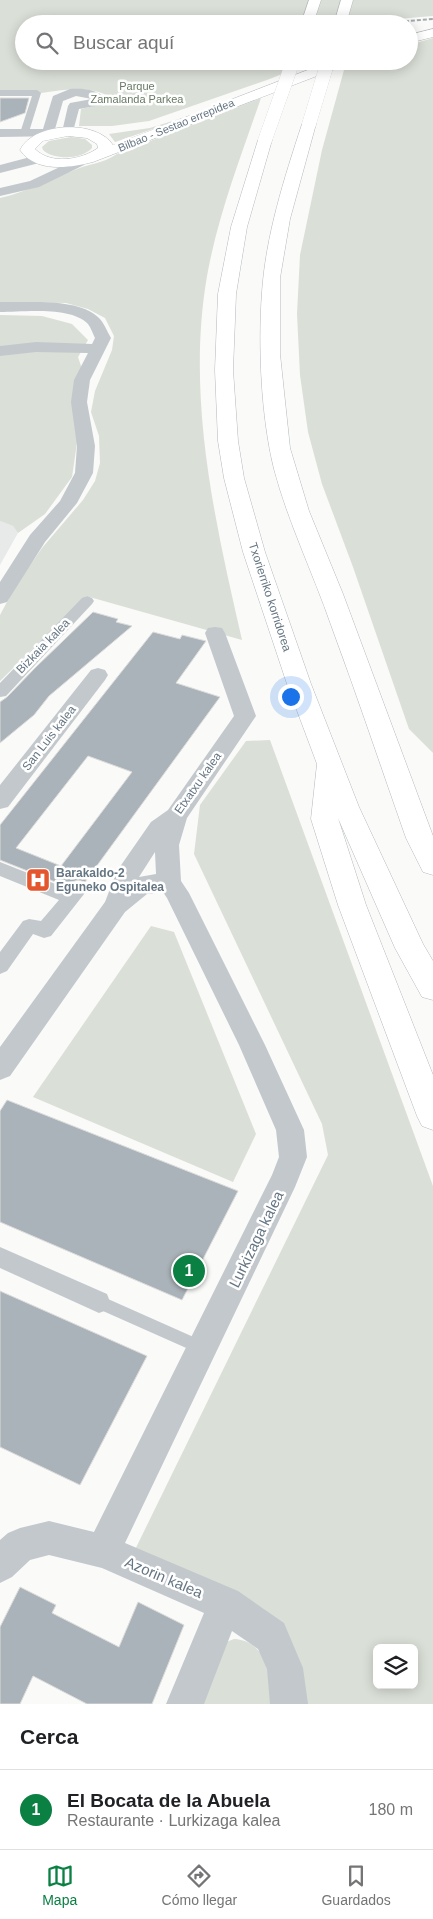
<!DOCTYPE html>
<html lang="es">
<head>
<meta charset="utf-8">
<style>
  :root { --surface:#fff; --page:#f6f6f6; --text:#202124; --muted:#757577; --line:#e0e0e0; --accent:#0b8043 }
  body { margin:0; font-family:Arial,sans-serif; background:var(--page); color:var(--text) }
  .controls { position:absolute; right:15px; bottom:15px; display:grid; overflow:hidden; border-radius:8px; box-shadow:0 2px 12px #0003 }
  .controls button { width:45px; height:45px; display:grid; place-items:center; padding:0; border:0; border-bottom:1px solid var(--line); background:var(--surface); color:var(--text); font:25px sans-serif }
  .you { position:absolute; left:290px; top:696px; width:18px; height:18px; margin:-12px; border:4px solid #fff; border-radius:50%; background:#1a73e8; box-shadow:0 0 0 8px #1a73e833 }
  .badge { display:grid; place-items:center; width:32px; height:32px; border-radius:50%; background:var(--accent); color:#fff; font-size:16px; font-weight:700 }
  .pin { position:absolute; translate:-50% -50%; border:2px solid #fff; box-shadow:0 1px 5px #0006 }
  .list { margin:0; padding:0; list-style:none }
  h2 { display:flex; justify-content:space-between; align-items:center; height:65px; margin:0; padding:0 20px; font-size:21px }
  h2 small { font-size:16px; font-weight:400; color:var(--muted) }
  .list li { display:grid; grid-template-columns:32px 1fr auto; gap:15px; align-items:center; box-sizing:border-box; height:80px; padding:0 20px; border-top:1px solid var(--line) }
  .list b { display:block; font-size:19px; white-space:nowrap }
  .list p { margin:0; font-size:16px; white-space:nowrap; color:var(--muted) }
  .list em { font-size:16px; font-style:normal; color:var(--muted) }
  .icon { flex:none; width:28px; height:28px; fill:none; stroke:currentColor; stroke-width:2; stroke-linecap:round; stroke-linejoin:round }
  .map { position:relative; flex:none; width:433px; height:1704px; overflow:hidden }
  .search { position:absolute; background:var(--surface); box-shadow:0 2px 12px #0003; left:15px; right:15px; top:15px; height:55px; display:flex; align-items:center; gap:12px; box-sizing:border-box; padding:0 18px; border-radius:28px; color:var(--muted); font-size:19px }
  .sheet { height:145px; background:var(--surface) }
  nav { display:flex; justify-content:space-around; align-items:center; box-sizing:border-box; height:70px; border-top:1px solid var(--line); background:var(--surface); font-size:14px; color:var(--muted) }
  nav a { display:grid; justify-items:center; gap:2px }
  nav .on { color:var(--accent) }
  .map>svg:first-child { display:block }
  .built { fill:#e8e9e9 }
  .green { fill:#dadfd7; fill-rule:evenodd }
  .building { fill:#aab3b9; stroke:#dcdcda; fill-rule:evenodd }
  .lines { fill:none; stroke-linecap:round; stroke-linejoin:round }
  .primary-casing { stroke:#b5babe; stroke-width:1 }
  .motorway-casing { stroke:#b4b9bd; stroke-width:1 }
  .service { fill:#c3c8cc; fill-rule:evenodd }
  .pedestrian { fill:#c3c8cc; fill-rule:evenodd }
  .minor { fill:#c3c8cc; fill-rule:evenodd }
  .primary { fill:#fff; fill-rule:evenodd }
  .motorway { fill:#fff; fill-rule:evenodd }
  .rail { stroke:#a2aab0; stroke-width:2; stroke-dasharray:4 2; stroke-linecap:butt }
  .motorway-bridge-casing { stroke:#b4b9bd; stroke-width:14; stroke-linecap:butt }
  .motorway-bridge { stroke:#fff; stroke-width:14 }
  .labels { text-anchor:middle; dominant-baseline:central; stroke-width:5; stroke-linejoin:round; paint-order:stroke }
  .far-park-label { font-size:11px; fill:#687a64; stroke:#fff }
  .far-street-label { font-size:11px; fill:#657683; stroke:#fff }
  .street-label { font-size:12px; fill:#657683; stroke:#fff }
  .poi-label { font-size:12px; font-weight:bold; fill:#657683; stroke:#fff; text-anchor:start }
  .near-street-label { font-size:15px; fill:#657683; stroke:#fff }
</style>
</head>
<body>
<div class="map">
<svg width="433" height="1704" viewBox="0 0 433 1704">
  <rect width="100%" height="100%" fill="#fafaf8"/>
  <polygon class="built" points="0,521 13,526 18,533 0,565"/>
  <g class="green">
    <path d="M0,0H433V16L361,22V16L288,21L289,24H24V61H315L267,80L149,121L112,126H79L81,109L103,104L108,99L104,94C84,85 55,91 35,94C24,96 11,95 0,95Z"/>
    <polygon points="433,38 433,753 409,729 353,567 322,484 308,432 300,375 297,314 300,255 322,150 344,70 362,61 409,61 409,45"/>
    <path d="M261,98C241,156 218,215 207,276C186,398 215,522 242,640L86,596L0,681V615L15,587L42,548L83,500L95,481L100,463L99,436L91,412L95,391L112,350L114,336L105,318L88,309L66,303L0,302V198C27,192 51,179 77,169C92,163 102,164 117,154Z"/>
    <polygon points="211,109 115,142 109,134 150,128"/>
    <path d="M71,137L85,139L92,145V148C81,160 54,160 43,150L42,147L49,141Z"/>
    <polygon points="0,315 42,316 72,324 88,340 78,357 86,381 72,477 45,514 18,533 13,526 0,521"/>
    <path d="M270,740L433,1186V1704H289L271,1636L129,1562L328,1155L322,1124L194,854L200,805L246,741ZM377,1648H414V1685H377Z"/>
    <polygon points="151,926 174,932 256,1134 233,1182 33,1097"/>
    <path d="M234,1639C268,1641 270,1677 276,1704H201L224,1643Z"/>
  </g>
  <g class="building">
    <polygon points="0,98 29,98 25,113 0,122"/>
    <polygon points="93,612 118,619 116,622 132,626 49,696 34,715 0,743 0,702 7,697 36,667"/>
    <path d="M153,632L180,639L182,635L206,641L176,683L220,697L85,882L78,880L63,885L0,860V825ZM88,756L132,772L61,866L16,848Z"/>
    <polygon points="7,1100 238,1191 182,1300 0,1222 0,1111"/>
    <polygon points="0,1291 147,1356 80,1485 0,1447"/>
    <polygon points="20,1587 56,1605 52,1613 119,1647 138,1602 184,1625 152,1704 87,1704 33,1676 20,1704 0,1704 0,1627"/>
  </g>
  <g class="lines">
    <defs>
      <g id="primary">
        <polygon points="433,29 433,37 409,43 409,35"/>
        <path d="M331,61H349L348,64L93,162C69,168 36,173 20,150C33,122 97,119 113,145ZM68,136L87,138L97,144L98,148C81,160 51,165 35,149L43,141Z"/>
      </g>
      <g id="motorway">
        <polygon points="309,0 321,0 313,24 301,24"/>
        <polygon points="341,0 353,0 346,24 334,24"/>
        <path d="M309,120L314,121L316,124L290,219L280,278V354L290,448L309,511L343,594L433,836V875L423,872L406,838C381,767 357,695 331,625C313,573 288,522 274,469C261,417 258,346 262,292C266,235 284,179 302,124L304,121Z"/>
        <polygon points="265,136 270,137 272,140 247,227 236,294 233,370 238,441 244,478 265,552 311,684 359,807 423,944 433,961 433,1000 422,997 395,948 338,818 366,905 433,1075 433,1130 422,1126 417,1116 338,905 311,819 317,764 287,684 243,552 224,478 218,441 215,370 218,294 231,227 258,140 260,137"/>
      </g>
    </defs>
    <use href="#primary" class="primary-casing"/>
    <use href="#motorway" class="motorway-casing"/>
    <polygon class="service" points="99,1295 207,1343 209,1348 207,1353 202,1355 94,1307 92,1302 94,1297"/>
    <g class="pedestrian">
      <polygon points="0,90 37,90 41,93 28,135 25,136 20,133 32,96 0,96"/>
      <polygon points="87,596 92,598 94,601 92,604 6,696 0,697 0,683 82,598"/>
      <polygon points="0,862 63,887 79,882 85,884 88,889 51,936 44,938 33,934 7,971 0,974 0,952 23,921 29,919 41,921 59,900 0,876"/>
      <polygon points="0,1247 107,1294 110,1302 107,1310 99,1313 0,1268"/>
    </g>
    <g class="minor">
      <path d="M70,89C82,88 97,89 105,98L101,105L79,109L72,135H64L62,132L68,106L70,103L92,99L76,96L63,101L55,129L61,133L59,136L0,137V129H43L53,96Z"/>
      <polygon points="38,155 44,159 43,162 0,173 0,165"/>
      <polygon points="79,158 85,162 84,165 39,187 0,196 0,188 30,181"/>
      <path d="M0,302C27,303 78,297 99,318C104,323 107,331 111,338L90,380L87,402L95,446L93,473L77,503L45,542L7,602L0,604V582L30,535L60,501L75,473L77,446L71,402L74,380L88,353L36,352L0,356V346L36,342L92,344L95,338C93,334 91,328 88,324C71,306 23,312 0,312Z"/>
      <path d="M215,627L222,628L225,633L256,716L187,818L179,845L181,881L189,893L265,1045L304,1130L307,1157L295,1187L125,1543L238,1591L284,1623L303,1668L308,1704H270L267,1669L258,1649L232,1631L204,1704H166L204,1613L102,1568L49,1555L30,1560L12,1577L0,1583V1540L8,1533L20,1528L49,1521L94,1532L272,1175L279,1157L276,1130L239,1045L167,898L163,892L147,894L125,912L10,1076L0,1080V1047L105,902L117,871L151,822L168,810L234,716L205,633L208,628ZM155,852L156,874L139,877Z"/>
      <polygon points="98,668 105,670 108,675 105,680 8,807 0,809 0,785 91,670"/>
    </g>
    <use href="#primary" class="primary"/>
    <use href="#motorway" class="motorway"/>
    <polyline class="rail" points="369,24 433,19"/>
    <defs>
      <g id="motorway-bridge">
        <polyline points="309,124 328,61"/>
        <polyline points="265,140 293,61"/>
      </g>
    </defs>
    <use href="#motorway-bridge" class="motorway-bridge-casing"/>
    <use href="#motorway-bridge" class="motorway-bridge"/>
  </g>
  <defs>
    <symbol id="hospital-square" viewBox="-11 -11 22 22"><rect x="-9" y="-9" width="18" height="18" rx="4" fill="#e4572e" stroke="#fff"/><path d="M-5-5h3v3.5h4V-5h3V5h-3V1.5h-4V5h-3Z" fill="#fff"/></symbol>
  </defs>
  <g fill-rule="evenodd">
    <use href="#hospital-square" x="24" y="866" width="28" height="28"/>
  </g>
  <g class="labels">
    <g class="far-park-label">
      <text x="137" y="86">Parque<tspan x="137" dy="13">Zamalanda Parkea</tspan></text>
    </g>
    <g class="far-street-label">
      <text transform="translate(176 125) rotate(-22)">Bilbao - Sestao errepidea</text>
    </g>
    <g class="street-label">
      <text transform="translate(270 597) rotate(72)">Txorierriko korridorea</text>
      <text transform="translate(43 646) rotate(-46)">Bizkaia kalea</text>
      <text transform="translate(49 738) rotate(-52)">San Luis kalea</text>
      <text transform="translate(198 783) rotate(-55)">Etxatxu kalea</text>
    </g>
    <g class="poi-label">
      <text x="56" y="873">Barakaldo-2<tspan x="56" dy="14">Eguneko Ospitalea</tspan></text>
    </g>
    <g class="near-street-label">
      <text transform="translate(256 1239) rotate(-64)">Lurkizaga kalea</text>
      <text transform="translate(164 1577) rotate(23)">Azorin kalea</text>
    </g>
  </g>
</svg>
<div class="controls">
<button><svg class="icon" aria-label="layers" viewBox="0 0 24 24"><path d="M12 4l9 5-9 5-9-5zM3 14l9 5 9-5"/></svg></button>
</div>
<div class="you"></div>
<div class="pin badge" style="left:189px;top:1271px">1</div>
<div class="search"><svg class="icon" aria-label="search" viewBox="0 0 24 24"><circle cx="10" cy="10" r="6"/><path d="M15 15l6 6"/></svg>Buscar aquí</div>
</div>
<section class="sheet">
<h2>Cerca<small></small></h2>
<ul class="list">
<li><span class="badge">1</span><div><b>El Bocata de la Abuela</b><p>Restaurante · Lurkizaga kalea</p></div><em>180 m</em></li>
</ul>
</section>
<nav>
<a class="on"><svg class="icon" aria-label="map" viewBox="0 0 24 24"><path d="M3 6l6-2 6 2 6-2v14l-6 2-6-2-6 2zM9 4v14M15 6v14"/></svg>Mapa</a>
<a><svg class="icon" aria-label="directions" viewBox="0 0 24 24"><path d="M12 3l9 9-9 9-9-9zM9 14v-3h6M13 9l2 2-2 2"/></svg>Cómo llegar</a>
<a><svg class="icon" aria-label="saved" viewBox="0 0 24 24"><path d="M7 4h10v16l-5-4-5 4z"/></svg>Guardados</a>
</nav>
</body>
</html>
